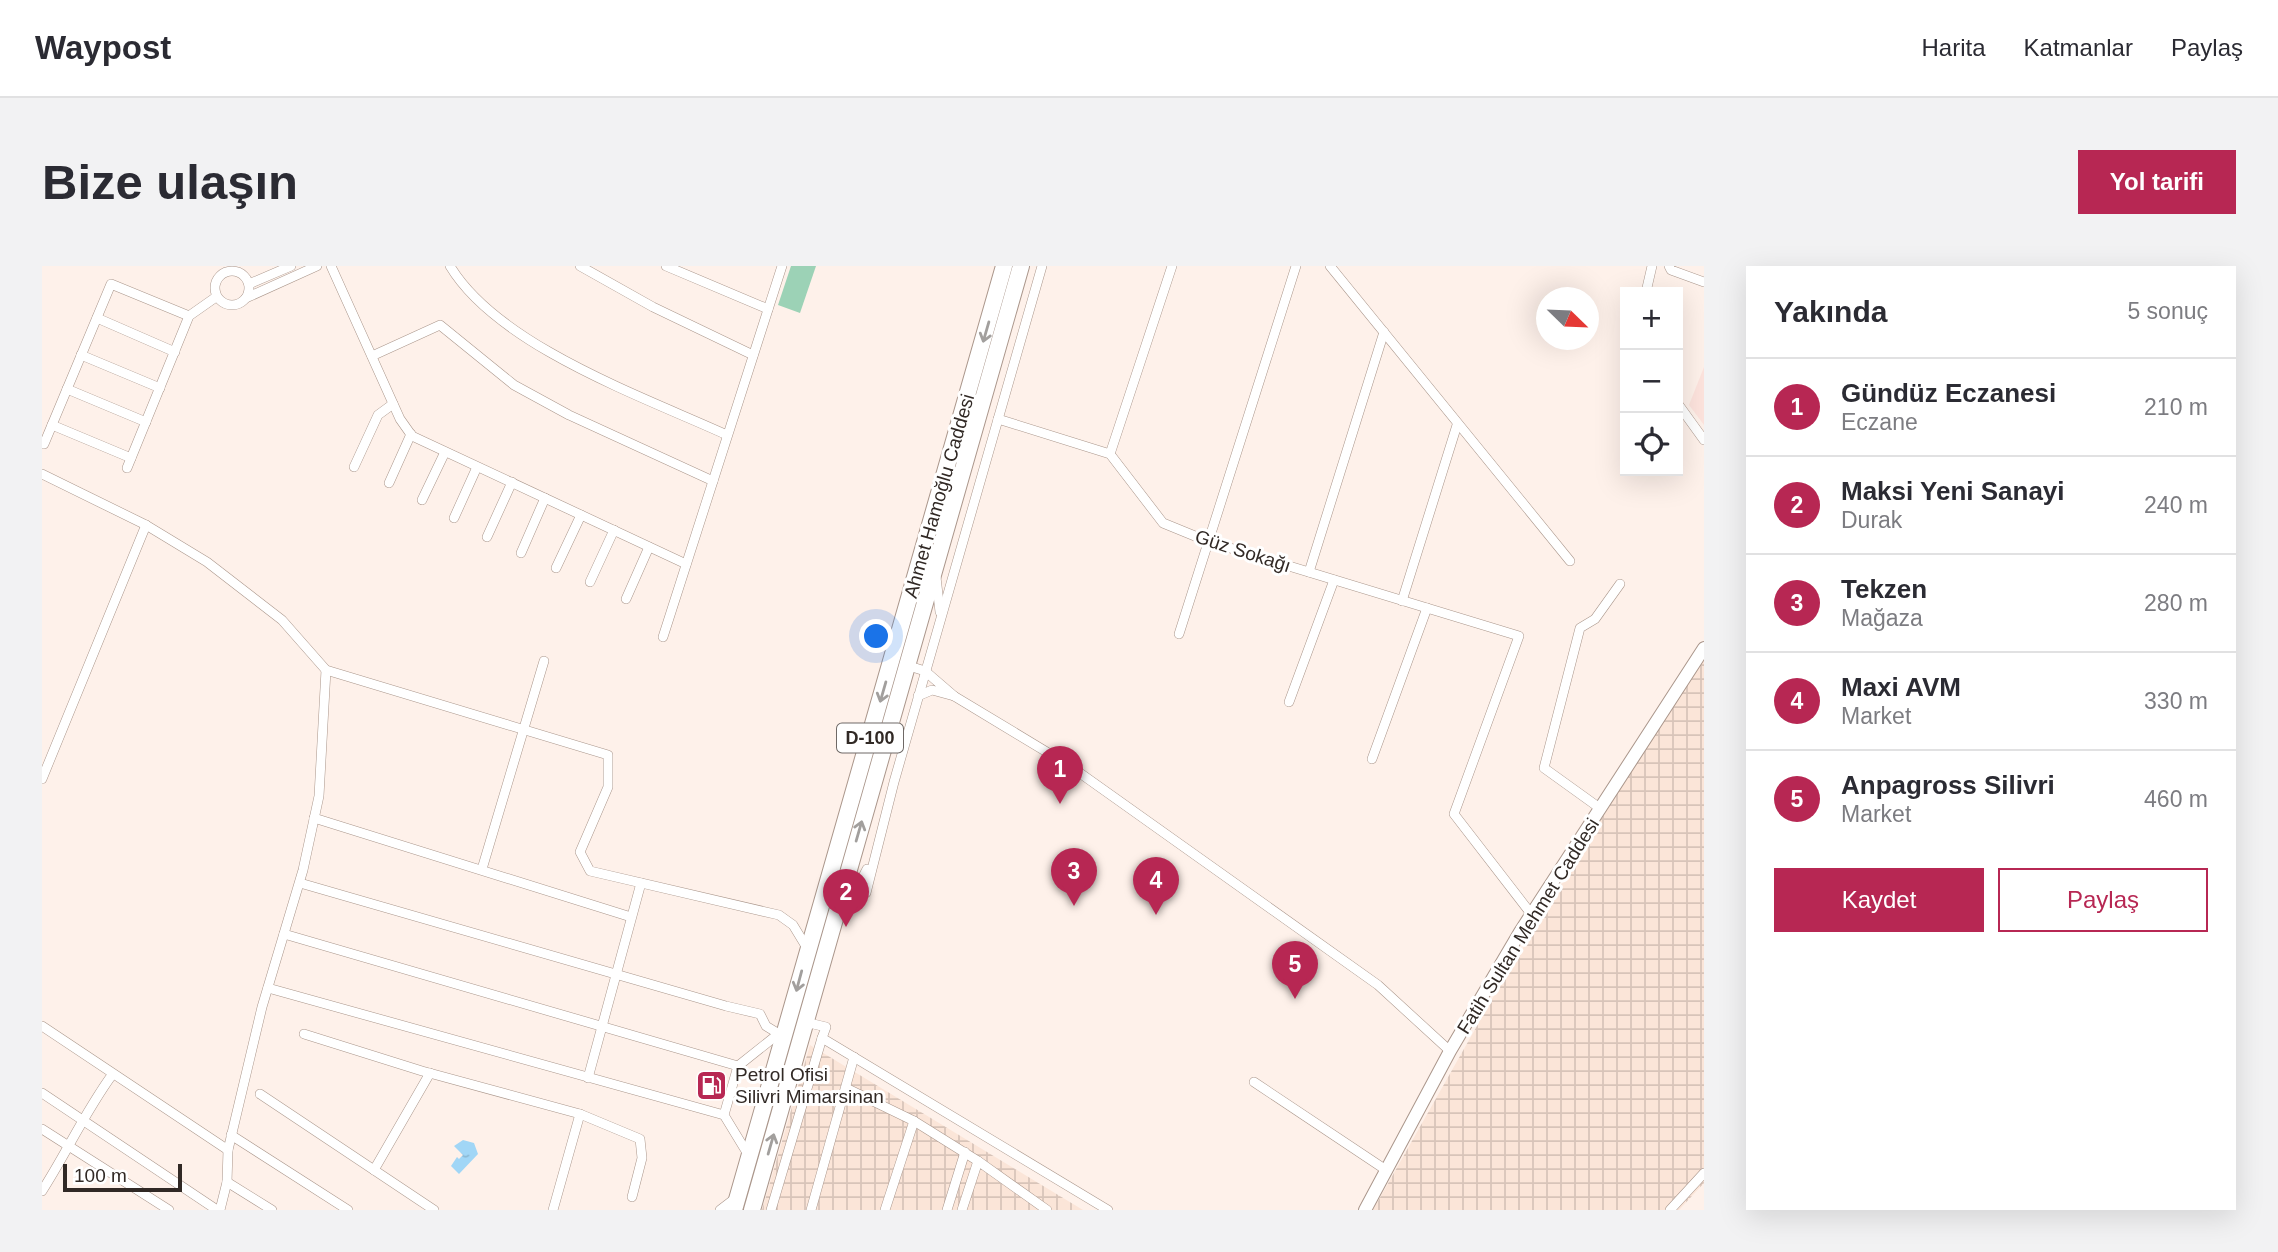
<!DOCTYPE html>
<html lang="tr">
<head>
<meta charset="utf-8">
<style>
  :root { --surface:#fff; --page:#f2f2f3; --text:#2b2b33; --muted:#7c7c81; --line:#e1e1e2; --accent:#b72753 }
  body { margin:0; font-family:Arial,sans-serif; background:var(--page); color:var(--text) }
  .controls { position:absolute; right:21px; top:21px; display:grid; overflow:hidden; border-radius:0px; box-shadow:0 7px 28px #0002 }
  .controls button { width:63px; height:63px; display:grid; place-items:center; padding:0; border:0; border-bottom:2px solid var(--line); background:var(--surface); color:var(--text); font:35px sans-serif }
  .compass { position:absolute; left:1494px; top:21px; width:63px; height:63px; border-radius:50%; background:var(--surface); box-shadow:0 7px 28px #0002; rotate:113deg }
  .scale { position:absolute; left:21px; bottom:18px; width:119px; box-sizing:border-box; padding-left:7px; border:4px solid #312925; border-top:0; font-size:19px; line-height:24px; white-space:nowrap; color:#312925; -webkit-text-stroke:5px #fff; paint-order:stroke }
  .you { position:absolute; left:835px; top:371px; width:24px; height:24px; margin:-18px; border:5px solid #fff; border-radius:50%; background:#1a73e8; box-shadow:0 0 0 10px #1a73e833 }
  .badge { display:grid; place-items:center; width:46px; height:46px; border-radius:50%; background:var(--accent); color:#fff; font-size:23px; font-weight:700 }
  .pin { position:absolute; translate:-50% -58px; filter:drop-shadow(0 2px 4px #0008) }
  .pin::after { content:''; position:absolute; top:37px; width:24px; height:21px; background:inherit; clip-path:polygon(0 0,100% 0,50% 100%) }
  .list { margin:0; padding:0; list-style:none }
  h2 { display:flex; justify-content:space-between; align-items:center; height:91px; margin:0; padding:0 28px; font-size:30px }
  h2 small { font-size:23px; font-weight:400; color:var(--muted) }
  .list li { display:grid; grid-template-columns:46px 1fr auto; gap:21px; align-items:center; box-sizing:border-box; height:98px; padding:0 28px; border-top:2px solid var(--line) }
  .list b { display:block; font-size:26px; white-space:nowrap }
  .list p { margin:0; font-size:23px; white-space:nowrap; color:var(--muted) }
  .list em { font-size:23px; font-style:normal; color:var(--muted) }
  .actions { display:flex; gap:14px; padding:21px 28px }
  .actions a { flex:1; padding:16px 0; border:2px solid var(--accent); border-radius:0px; text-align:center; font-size:24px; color:var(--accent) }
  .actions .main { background:var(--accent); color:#fff }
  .icon { flex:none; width:38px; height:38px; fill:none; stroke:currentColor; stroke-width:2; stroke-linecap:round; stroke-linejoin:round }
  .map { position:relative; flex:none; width:1662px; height:944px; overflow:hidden; border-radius:0px }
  header { display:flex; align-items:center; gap:42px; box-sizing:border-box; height:98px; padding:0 35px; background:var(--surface); border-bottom:2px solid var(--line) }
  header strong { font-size:33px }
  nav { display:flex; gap:38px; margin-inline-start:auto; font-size:24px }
  .intro { display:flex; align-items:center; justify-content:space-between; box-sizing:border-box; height:168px; padding:0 42px }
  h1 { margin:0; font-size:49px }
  .button { padding:18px 32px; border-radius:0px; background:var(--accent); color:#fff; font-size:24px; font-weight:700 }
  main { display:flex; gap:42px; padding:0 42px }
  aside { flex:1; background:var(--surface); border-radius:0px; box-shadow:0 7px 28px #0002 }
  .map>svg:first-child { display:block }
  .industrial { fill:url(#industrial-grid) }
  .education { fill:#fde3dd }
  .grass { fill:#9cd2b6 }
  .water { fill:url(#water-ripples) }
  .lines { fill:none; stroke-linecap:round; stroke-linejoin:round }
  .street-casing { stroke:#aa968b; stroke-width:10 }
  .secondary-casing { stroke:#aa968b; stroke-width:14 }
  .highway-casing { stroke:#aa968b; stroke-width:18 }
  .street { stroke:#fff; stroke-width:9 }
  .secondary { stroke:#fff; stroke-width:12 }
  .highway { stroke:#fff; stroke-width:16 }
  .oneway { stroke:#a29f9d }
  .labels { text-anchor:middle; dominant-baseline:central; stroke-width:6; stroke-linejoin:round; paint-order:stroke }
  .shield { fill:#fff; stroke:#6f6966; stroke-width:2 }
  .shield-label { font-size:18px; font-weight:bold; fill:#312925 }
  .street-label { font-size:19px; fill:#312925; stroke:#fff }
  .poi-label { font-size:19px; fill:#312925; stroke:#fff; text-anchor:start }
</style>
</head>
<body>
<header>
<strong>Waypost</strong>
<nav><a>Harita</a><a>Katmanlar</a><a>Paylaş</a></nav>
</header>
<div class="intro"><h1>Bize ulaşın</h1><a class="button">Yol tarifi</a></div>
<main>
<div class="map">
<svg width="1662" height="944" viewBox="0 0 1662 944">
  <defs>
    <pattern id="industrial-grid" width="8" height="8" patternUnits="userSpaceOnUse" patternTransform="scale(1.75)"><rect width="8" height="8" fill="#fbe5d8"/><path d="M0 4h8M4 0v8" fill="none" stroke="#d8c4b9"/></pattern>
    <pattern id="water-ripples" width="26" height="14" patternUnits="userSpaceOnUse" patternTransform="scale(1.75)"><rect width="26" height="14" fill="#a1d6f6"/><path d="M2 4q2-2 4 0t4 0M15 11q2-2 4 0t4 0" fill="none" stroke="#8bb8d3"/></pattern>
  </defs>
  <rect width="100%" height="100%" fill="#fef1ea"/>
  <g class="industrial">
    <polygon points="1662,384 1662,917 1637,944 1331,944 1453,728"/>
    <polygon points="768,779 1041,944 720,944"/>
  </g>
  <polygon class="education" points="1662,101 1662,159 1647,139"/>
  <polygon class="grass" points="749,0 774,0 758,47 736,39"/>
  <polygon class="water" points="421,874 432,877 436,888 417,908 409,900 415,891 417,893 421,889 412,880"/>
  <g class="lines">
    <defs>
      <g id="street">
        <polyline points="289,0 358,153 370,170 644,298"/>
        <path d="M408,0C456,80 602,131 685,169"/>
        <polyline points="538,0 611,41 711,89"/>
        <polyline points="624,0 726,43"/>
        <polyline points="1288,0 1528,295"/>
        <polyline points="1627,0 1629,4 1662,16"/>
        <circle cx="190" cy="22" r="17"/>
        <polyline points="207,18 249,0"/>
        <polyline points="1604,26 1610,0"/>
        <polyline points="204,32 275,0"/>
        <polyline points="55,52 133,86"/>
        <polyline points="39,89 118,122"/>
        <polyline points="330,90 398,59 472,119 527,149 671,215"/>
        <polyline points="25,123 104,156"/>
        <polyline points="1636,138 1662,174"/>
        <polyline points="956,153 1068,188 1121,257 1165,275 1477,370 1412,548 1490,649"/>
        <polyline points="10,159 89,192"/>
        <polyline points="2,178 69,18 147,50"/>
        <polyline points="1068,188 1130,0"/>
        <polyline points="312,201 336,149 351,138"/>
        <polyline points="85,202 147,50 174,31"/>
        <polyline points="0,208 104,259 165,296 240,354 284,404 566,489 566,521 538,586 548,605 737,649 751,659 765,682"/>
        <polyline points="347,217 369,168"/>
        <polyline points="380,234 403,186"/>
        <polyline points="412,252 435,201"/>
        <polyline points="445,271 470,216"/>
        <polyline points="479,287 503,232"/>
        <polyline points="514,302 539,249"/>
        <polyline points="1267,306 1342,66"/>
        <polyline points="894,311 898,346"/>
        <polyline points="548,316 572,264"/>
        <polyline points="584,333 607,281"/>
        <polyline points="1360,335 1415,159"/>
        <polyline points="1137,368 1254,0"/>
        <polyline points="621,371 740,0"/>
        <polyline points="867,400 883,405 912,430 890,424 876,430"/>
        <polyline points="912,430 1028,500 1336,719 1408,785"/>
        <polyline points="1247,436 1292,314"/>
        <polyline points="1330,493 1385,342"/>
        <polyline points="0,513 104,259"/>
        <polyline points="1559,543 1502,502 1538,362 1553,353 1578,318"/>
        <polyline points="272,552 589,651"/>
        <polyline points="440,603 502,395"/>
        <polyline points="258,617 684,740 718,748 724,760 737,768"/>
        <polyline points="824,627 852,516 1000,0"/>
        <polyline points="799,643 811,630 825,603"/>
        <polyline points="242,668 696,800"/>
        <polyline points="226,722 682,849"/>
        <polyline points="763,756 784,761 780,772 1066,944"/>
        <polyline points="0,760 186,884"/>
        <polyline points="262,768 380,805 538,848 598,873 600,892 590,931"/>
        <polyline points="546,812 599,617"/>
        <polyline points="1212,816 1344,904"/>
        <polyline points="804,822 872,855 936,895 1005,944"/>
        <polyline points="0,827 175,944"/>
        <polyline points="218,828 392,944"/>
        <polyline points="0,863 127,944"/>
        <polyline points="189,869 306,944"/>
        <polyline points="707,890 682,849 696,800 740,765"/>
        <polyline points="332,904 388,807"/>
        <polyline points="185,916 230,944"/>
        <path d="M0,925C25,886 43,846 70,809"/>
        <polyline points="178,944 185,916 186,884 220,741 261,604 277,530 284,404"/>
        <polyline points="511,944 538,848"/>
        <polyline points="678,944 695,931"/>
        <polyline points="729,944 780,772"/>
        <polyline points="769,944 812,791"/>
        <polyline points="843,944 872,855"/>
        <polyline points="905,944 923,886"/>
        <polyline points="920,944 936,895"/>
        <polyline points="1628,944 1662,907"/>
      </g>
      <polyline id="secondary" points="1323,944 1408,785 1478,666 1662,382"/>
      <g id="highway">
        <polyline points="692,944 962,0"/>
        <polyline points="710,944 979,0"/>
      </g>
    </defs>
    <use href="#street" class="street-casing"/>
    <use href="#secondary" class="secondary-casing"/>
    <use href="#highway" class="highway-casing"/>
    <use href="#street" class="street"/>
    <use href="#secondary" class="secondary"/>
    <use href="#highway" class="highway"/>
  </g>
  <defs><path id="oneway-shaft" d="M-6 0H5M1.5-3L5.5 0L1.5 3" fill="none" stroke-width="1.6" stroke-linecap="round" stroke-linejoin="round" transform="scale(1.75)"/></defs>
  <g class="oneway">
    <use href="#oneway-shaft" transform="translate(944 66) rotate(106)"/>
    <use href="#oneway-shaft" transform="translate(841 426) rotate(106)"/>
    <use href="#oneway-shaft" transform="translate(817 565) rotate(-74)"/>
    <use href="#oneway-shaft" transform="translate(757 715) rotate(105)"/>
    <use href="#oneway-shaft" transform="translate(729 878) rotate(-74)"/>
  </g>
  <defs>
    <symbol id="fuel-square" viewBox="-11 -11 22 22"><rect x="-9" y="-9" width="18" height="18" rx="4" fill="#b72753" stroke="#fff"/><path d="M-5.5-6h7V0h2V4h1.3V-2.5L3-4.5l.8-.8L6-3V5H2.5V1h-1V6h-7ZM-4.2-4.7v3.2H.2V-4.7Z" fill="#fff"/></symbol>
  </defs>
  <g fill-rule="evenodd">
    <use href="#fuel-square" x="652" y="802" width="35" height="35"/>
  </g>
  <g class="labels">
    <rect class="shield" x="795" y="457.5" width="66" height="29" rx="5"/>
    <g class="shield-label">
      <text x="828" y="472">D-100</text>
    </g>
    <g class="street-label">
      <text transform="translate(897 230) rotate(-74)">Ahmet Hamoğlu Caddesi</text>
      <text transform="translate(1201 285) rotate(18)">Güz Sokağı</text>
      <text transform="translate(1486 660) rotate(-58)">Fatih Sultan Mehmet Caddesi</text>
    </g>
    <g class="poi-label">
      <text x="693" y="808">Petrol Ofisi<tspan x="693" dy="22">Silivri Mimarsinan</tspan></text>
    </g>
  </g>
</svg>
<div class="controls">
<button>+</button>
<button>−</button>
<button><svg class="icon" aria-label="locate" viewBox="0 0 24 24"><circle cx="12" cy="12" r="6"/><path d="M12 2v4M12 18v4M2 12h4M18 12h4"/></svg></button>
</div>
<svg class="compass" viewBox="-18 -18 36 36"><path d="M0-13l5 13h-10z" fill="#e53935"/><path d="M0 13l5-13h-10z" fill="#7c7c81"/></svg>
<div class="scale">100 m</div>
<div class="you"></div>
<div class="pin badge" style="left:1018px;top:538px">1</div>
<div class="pin badge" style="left:804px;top:661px">2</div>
<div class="pin badge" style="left:1032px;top:640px">3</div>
<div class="pin badge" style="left:1114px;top:649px">4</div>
<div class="pin badge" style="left:1253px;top:733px">5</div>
</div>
<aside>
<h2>Yakında<small>5 sonuç</small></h2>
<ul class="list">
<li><span class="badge">1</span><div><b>Gündüz Eczanesi</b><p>Eczane</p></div><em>210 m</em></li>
<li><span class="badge">2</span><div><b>Maksi Yeni Sanayi</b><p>Durak</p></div><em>240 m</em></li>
<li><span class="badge">3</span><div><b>Tekzen</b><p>Mağaza</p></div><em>280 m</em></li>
<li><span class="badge">4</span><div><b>Maxi AVM</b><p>Market</p></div><em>330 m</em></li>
<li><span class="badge">5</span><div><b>Anpagross Silivri</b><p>Market</p></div><em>460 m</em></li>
</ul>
<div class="actions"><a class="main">Kaydet</a><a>Paylaş</a></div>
</aside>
</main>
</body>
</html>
